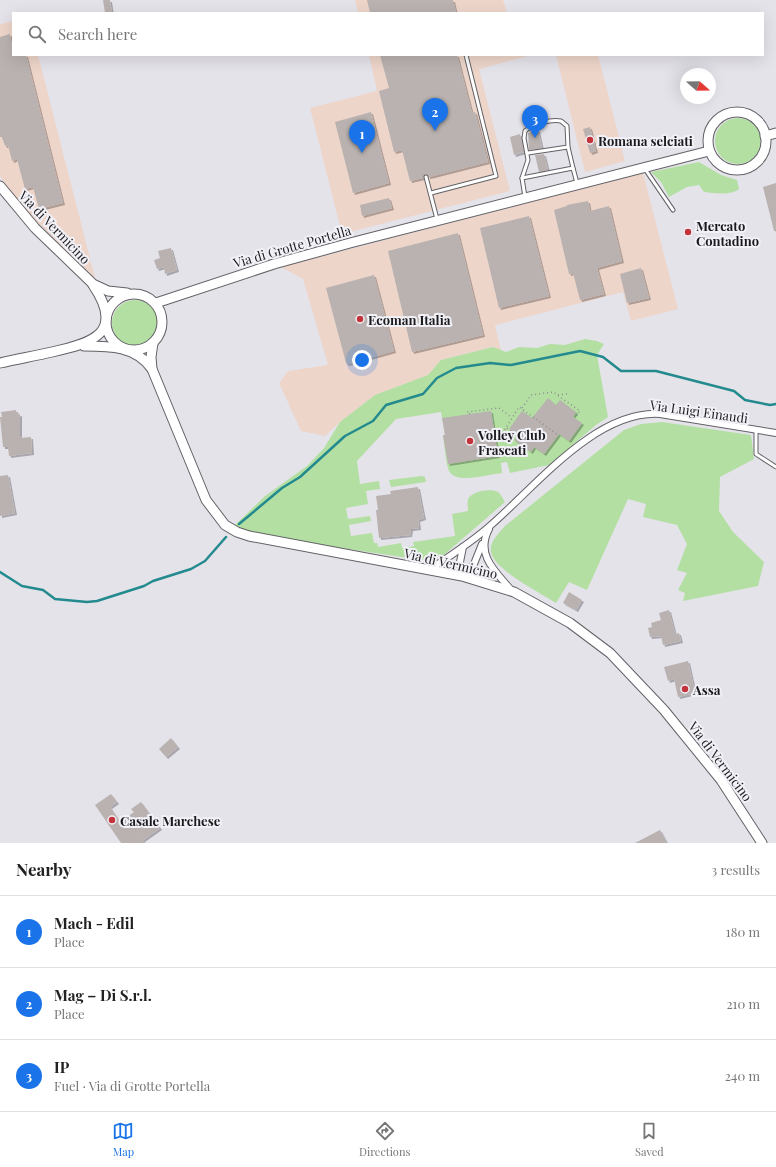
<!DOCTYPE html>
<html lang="en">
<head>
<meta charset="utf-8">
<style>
  :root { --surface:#fff; --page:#f2f2f2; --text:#222; --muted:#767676; --line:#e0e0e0; --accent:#1a73e8 }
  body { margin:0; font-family:"Playfair Display",serif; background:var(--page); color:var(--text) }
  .compass { position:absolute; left:680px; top:68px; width:36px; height:36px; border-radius:50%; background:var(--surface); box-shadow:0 4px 16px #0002; rotate:110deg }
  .you { position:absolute; left:362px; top:360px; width:14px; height:14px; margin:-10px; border:3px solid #fff; border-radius:50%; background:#1a73e8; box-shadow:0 0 0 6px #1a73e833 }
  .badge { display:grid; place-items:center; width:26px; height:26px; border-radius:50%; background:var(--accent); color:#fff; font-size:13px; font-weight:700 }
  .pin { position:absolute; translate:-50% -33px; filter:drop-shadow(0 1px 2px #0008) }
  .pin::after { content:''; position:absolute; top:21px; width:14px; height:12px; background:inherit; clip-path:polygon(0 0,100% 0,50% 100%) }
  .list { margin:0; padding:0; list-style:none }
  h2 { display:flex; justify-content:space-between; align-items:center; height:52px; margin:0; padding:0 16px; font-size:17px }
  h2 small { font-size:13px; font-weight:400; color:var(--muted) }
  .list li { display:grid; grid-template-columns:26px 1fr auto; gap:12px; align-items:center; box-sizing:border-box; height:72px; padding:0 16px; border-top:1px solid var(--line) }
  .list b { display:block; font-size:15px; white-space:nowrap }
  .list p { margin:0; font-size:13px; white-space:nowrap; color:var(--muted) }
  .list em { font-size:13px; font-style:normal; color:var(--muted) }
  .icon { flex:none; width:22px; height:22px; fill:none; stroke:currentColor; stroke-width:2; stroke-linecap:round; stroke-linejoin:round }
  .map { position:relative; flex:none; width:776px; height:843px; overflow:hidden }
  .search { position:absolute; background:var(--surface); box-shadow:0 4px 16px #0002; left:12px; right:12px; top:12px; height:44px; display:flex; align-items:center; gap:10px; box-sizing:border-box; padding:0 14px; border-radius:0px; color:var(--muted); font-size:15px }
  .sheet { height:268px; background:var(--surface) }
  nav { display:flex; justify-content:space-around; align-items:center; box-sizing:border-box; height:56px; border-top:1px solid var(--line); background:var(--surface); font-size:11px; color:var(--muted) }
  nav a { display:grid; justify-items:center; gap:2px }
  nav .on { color:var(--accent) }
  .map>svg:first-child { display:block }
  .industrial { fill:#edd5ca }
  .green { fill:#b3dfa2 }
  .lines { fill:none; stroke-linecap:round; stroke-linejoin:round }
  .stream { stroke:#238a8e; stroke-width:2.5 }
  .building { fill:#b9b2b0; filter:url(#shadow) }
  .lane-casing { stroke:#626166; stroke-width:5 }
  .street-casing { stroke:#626166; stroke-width:8 }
  .secondary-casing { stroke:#626166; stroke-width:11 }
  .path { stroke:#8f8d92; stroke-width:1.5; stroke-dasharray:1 3; stroke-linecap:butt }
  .lane { stroke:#fff; stroke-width:3 }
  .street { stroke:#fff; stroke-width:6 }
  .secondary { stroke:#fff; stroke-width:9 }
  .poi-dot { fill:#c3333b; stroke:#f2f1f7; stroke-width:1.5 }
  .labels { text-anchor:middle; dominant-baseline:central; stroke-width:4; stroke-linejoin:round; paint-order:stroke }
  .poi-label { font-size:13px; font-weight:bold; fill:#1b1b1d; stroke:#f2f1f7; text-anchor:start }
  .street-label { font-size:13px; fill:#1b1b1d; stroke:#f2f1f7 }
</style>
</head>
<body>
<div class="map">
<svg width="776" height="843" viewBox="0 0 776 843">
  <defs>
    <filter id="shadow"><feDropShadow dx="2" dy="2" stdDeviation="0" flood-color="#0004"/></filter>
  </defs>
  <rect width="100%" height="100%" fill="#e5e3ea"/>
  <g class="industrial">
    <polygon points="355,0 503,0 507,13 358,13"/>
    <polygon points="13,21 13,55 38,55 95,278 28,213 14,198 0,176 0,24"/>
    <polygon points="369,55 532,55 479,69 510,191 342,234 310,108 377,91"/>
    <polygon points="556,55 598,55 625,161 585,172"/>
    <polygon points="643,173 678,309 631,321 623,292 495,325 501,351 493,347 441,360 428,375 375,395 340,422 325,436 301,431 279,383 288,371 328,365 303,279 281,267"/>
  </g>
  <g class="green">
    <circle cx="738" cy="141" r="23"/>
    <path d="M699,162L721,175L737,180L739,189C730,196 715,193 704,192L699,185L687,187L669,197L661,182L651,172Z"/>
    <circle cx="135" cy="323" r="23"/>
    <path d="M585,339L597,341L604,344L597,355L608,417L596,425L549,465L510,473L507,462L501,463L502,473C490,474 456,485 449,471C446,464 444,443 443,435H445L441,412L396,419L357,461L360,484L379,481L380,489L366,491L368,504L346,508L348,519L370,516L371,521L349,525L351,536L372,533L374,543H377L378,547L401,543L402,548L414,546L413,542L455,536L452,514L468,511C468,507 467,503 468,499C472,491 491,488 498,492C501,494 503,499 505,502L445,554L438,558L421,560L269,537L243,529L235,525L265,496L307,466L324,448L340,422L375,395L428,375L441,360L493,347L506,352L519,347L537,348L550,344L565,345Z"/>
    <path d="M662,422L751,435L754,459L720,477L719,511L733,532L764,562L758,586L683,601L685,593L678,590L687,573L677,570L687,544L677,525L643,517L646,504L628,499L587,590L569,582L556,603C541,593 494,570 491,552C489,542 499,533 505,526L624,430L641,424Z"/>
    <polygon points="422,476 425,477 426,482 391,487 389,480"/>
  </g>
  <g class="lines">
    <g class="stream">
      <polyline points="239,524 282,488 300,477 345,436 373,421 386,405 423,394 437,378 456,368 490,363 511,365 580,351 603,357 621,371 656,371 734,391 745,400 770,405 776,404"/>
      <polyline points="0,572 22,586 43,590 55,599 87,602 97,601 144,586 153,581 191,569 205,561 226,537"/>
    </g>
  </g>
  <g class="building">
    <polygon points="103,0 110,0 112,13 105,13"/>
    <polygon points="367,0 453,0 456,13 370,13"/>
    <polygon points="10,34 13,55 26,55 63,203 39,209 33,187 25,189 17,159 12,161 8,145 5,146 2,137 0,137 0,37"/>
    <polygon points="380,55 457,55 472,113 475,112 488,162 429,177 426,174 423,178 410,181 402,150 394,152 379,91 389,88"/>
    <polygon points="371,112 389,183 353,193 335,122"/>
    <polygon points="590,127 596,151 590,153 583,129"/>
    <polygon points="538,130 542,148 529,150 528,133"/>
    <polygon points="520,134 524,152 514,155 510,137"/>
    <polygon points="544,154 548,170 539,172 535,155"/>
    <polygon points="776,183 776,231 774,231 763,187"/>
    <polygon points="389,198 392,208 362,216 360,205"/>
    <polygon points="588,201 590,211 609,206 622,261 597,268 604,294 580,300 573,273 569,274 554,210 567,206 567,205"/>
    <polygon points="529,216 549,296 499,308 480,228"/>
    <polygon points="458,233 483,335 412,352 388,251"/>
    <polygon points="171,248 177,270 165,274 164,267 157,269 154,260 160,258 158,251"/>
    <polygon points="641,268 649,298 627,303 620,274"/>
    <polygon points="374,275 394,351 348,364 346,363 326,288"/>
    <polygon points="548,398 556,405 560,400 576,412 573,417 582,423 569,441 559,434 544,454 534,447 531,452 514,440 518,435 509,429 522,411 532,418"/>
    <polygon points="16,410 17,415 20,414 20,438 31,437 32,453 9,456 8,447 3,447 0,417 2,417 1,412"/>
    <polygon points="491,411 498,456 448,464 443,435 445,435 442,418"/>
    <polygon points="8,475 15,513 0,516 0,476"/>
    <polygon points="418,487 424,518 418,520 419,528 411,529 410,535 379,538 376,510 378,510 376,496 391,494 390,491"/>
    <polygon points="569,592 582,600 576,610 563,603"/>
    <polygon points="669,610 675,634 679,633 681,641 663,645 661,636 650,637 648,628 652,627 651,623 661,620 659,613"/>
    <polygon points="688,661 695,693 678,697 674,679 668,681 664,667"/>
    <polygon points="171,738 178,747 166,757 159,749"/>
    <polygon points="111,794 117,802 110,807 120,822 134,812 131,809 141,802 160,828 143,840 145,843 121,843 95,805"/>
    <polygon points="660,830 667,843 635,843"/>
  </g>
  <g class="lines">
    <defs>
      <g id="lane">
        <polyline points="528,153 568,147"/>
        <polyline points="645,169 673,210"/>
        <polyline points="426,177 437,219"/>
        <path d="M522,178L528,160L524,138L525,131C533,124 551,119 561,121L567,126L568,147L573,168"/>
        <polyline points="431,193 496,176 466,55"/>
        <polyline points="525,197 522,178 573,168 577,183"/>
        <polyline points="756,430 756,454 776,467"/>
      </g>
      <g id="street">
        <path d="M489,529C475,555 496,572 512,591"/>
        <path d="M429,570C450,556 472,542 491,525C536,486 596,410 660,414L776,433"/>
        <polyline points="462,576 474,564 482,544"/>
        <polyline points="462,576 460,562 463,547"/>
      </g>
      <g id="secondary">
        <circle cx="737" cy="141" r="29"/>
        <polyline points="765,136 776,133"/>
        <polyline points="0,186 35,228 93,284 108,291 127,293"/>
        <circle cx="134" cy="322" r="28"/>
        <polyline points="156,303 274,264 350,243 709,151"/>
        <polyline points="153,343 151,357 152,369 206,500 225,525 237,532 249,536 462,576 514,592 570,623 610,653 664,710 721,780 762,843"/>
        <path d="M84,346C110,346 136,346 152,369"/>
        <path d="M0,363C17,359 35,356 52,352C94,343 125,332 93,285"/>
      </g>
    </defs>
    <use href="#lane" class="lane-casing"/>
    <use href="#street" class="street-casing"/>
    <use href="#secondary" class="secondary-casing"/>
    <g class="path">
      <polyline points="558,395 567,394"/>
      <polyline points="522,408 531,395 553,392 580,411 575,418"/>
      <polyline points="470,414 467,412 499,408 511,417"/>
      <polyline points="507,428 517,436"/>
      <polyline points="495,434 502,434 519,407 558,435"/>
    </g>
    <use href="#lane" class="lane"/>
    <use href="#street" class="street"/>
    <use href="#secondary" class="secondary"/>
  </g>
  <g class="poi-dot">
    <circle cx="590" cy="140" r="4"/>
    <circle cx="688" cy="232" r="4"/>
    <circle cx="360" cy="319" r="4"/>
    <circle cx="470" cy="441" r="4"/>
    <circle cx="685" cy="689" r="4"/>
    <circle cx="112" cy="820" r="4"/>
  </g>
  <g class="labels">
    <g class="poi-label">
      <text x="598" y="140">Romana selciati</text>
      <text x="696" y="225">Mercato<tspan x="696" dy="15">Contadino</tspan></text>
      <text x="368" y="319">Ecoman Italia</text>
      <text x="478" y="434">Volley Club<tspan x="478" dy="15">Frascati</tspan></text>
      <text x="693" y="689">Assa</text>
      <text x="120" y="820">Casale Marchese</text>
    </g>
    <g class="street-label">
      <text transform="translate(55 227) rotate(46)">Via di Vermicino</text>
      <text transform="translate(292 246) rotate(-16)">Via di Grotte Portella</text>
      <text transform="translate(699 411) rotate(8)">Via Luigi Einaudi</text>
      <text transform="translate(451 563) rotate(13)">Via di Vermicino</text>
      <text transform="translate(721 761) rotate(53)">Via di Vermicino</text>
    </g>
  </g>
</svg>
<svg class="compass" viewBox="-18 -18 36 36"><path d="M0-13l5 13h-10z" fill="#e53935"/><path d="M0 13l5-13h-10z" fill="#767676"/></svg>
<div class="you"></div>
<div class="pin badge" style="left:362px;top:153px">1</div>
<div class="pin badge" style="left:435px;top:131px">2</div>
<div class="pin badge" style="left:535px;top:138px">3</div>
<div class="search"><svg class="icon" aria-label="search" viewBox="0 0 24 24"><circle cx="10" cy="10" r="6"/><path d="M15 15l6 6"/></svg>Search here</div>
</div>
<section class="sheet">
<h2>Nearby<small>3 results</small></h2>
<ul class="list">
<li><span class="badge">1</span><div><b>Mach - Edil</b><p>Place</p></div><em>180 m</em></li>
<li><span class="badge">2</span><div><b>Mag – Di S.r.l.</b><p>Place</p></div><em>210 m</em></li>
<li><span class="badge">3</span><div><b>IP</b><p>Fuel · Via di Grotte Portella</p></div><em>240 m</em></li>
</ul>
</section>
<nav>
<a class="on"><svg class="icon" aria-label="map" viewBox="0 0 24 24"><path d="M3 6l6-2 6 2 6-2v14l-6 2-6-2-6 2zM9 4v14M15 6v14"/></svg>Map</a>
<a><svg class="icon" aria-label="directions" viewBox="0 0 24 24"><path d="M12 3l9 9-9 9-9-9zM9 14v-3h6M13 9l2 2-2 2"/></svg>Directions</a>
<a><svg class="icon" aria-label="saved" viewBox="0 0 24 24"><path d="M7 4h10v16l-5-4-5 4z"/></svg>Saved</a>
</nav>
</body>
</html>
